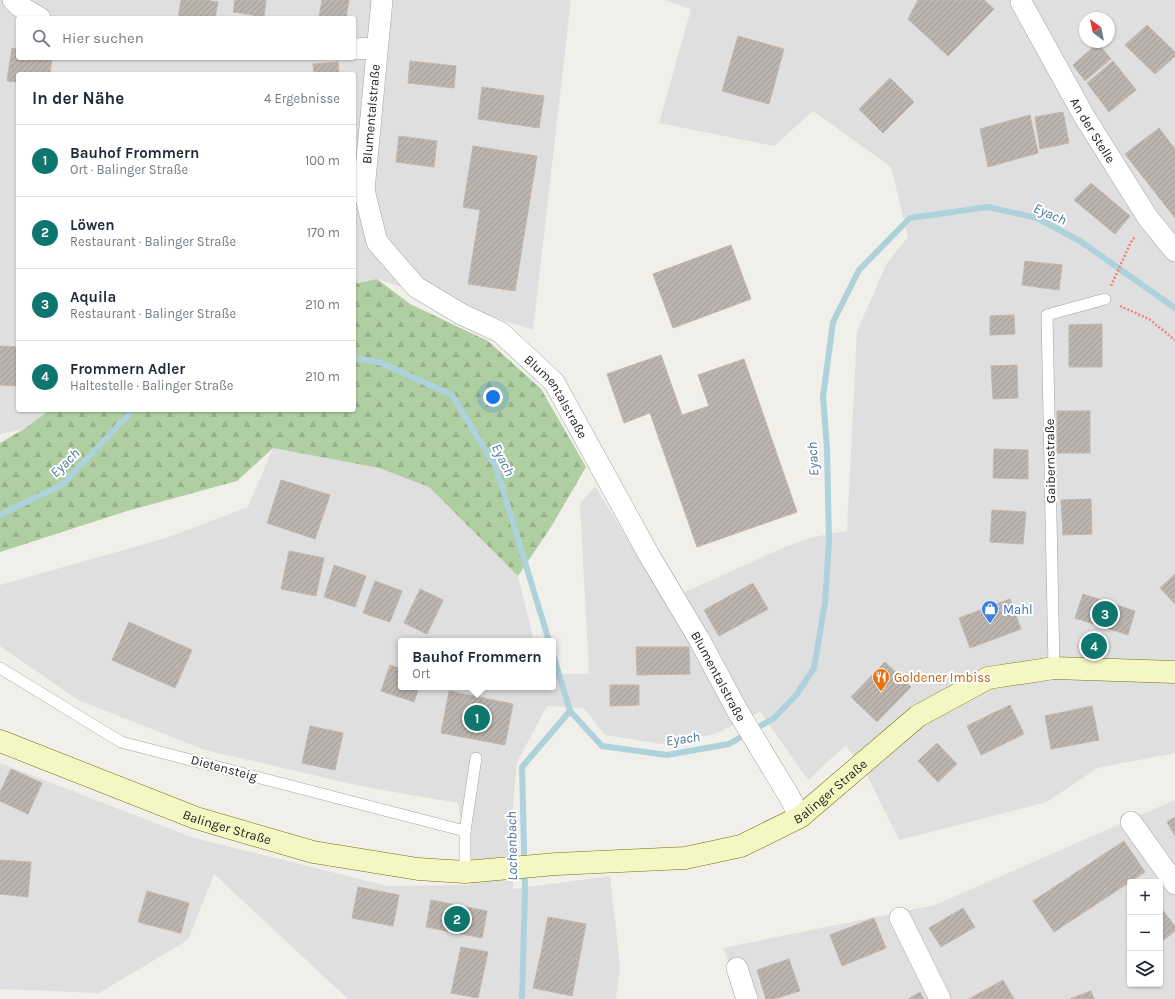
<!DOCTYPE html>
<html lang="de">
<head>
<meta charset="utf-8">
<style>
  :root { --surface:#fff; --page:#f6f6f7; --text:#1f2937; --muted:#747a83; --line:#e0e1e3; --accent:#0f766e }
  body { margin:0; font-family:Karla,sans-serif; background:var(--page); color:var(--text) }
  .controls { position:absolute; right:12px; bottom:12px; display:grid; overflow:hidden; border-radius:4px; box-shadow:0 1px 3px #0004 }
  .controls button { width:36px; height:36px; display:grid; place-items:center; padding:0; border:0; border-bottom:1px solid var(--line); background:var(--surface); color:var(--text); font:20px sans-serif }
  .compass { position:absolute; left:1079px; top:12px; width:36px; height:36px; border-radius:50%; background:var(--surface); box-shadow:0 1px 3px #0004; rotate:327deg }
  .you { position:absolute; left:493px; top:397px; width:14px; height:14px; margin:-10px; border:3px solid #fff; border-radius:50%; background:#1a73e8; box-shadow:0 0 0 6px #1a73e833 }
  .badge { display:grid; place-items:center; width:26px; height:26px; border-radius:50%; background:var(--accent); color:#fff; font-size:13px; font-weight:700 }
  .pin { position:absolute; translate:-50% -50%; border:2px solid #fff; box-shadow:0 1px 4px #0006 }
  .popup { position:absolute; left:398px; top:638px; width:158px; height:52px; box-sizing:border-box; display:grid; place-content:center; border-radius:4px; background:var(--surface); filter:drop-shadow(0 1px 3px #0005); font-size:13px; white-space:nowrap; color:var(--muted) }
  .popup b { font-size:15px; color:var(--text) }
  .popup::after { content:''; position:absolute; left:50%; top:100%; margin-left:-8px; border:8px solid transparent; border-top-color:var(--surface) }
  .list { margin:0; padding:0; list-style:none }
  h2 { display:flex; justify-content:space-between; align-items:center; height:52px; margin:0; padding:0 16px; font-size:17px }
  h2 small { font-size:13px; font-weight:400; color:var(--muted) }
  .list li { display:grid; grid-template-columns:26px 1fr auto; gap:12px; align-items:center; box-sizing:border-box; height:72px; padding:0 16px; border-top:1px solid var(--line) }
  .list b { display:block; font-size:15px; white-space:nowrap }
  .list p { margin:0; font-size:13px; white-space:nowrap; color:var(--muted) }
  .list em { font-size:13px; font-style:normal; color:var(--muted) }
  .icon { flex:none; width:22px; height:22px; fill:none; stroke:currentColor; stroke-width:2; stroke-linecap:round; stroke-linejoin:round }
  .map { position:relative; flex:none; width:1175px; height:999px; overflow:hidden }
  .search { position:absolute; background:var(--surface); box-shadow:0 1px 3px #0004; left:16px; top:16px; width:340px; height:44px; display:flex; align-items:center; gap:10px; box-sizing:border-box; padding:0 14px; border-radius:4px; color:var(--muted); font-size:15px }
  .panel { position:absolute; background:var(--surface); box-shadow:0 1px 3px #0004; left:16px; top:72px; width:340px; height:340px; border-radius:4px }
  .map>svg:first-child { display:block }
  .residential { fill:#e0dfdf; fill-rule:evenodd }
  .forest { fill:url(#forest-firs) }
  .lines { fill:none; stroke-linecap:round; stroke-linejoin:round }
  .stream { stroke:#add2dc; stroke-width:6 }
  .building { fill:url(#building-hatch); stroke:#c3b6ac }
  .service-casing { stroke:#a3a3a3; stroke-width:12 }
  .minor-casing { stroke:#a3a3a3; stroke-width:22 }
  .secondary-casing { stroke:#6d760c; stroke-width:23 }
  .path { stroke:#f2837a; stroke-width:2.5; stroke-dasharray:2 2; stroke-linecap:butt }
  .service { stroke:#fff; stroke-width:11 }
  .minor { stroke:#fff; stroke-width:21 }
  .secondary { stroke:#f5f7c2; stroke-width:22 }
  .labels { text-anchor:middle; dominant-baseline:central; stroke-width:4; stroke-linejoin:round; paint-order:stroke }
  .street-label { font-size:13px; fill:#222; stroke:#fff }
  .shop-label { font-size:13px; fill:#366cbe; stroke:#fff; text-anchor:start }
  .food-label { font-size:13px; fill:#c56008; stroke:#fff; text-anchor:start }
  .water-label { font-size:14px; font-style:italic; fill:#4c779d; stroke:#fff }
</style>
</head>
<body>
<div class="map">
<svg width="1175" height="999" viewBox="0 0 1175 999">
  <defs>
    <pattern id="forest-firs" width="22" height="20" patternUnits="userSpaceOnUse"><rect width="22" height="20" fill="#afcea1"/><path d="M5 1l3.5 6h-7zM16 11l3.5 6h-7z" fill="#96b18a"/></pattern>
    <pattern id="building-hatch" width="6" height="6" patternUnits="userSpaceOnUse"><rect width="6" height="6" fill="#bbb4af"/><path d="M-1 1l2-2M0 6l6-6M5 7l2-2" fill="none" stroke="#a09a96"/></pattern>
  </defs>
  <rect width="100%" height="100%" fill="#f1efea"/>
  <g class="residential">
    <path d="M0,0H571L533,330L377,279L354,285V74H18V410H50L24,429L0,434ZM18,18H354V58H18Z"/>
    <path d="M664,0H1175V753L1097,768L1047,802L899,840L868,777L846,745L808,780L760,712L715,734L661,744L605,735L584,708L547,706L517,762L511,827L513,889L610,876L620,966L616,999H348L214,874L188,940L99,993L0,989V763L194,838L388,886L471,885L458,803L365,787L205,750L78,700L0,646V585L166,538L248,507L273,448L379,468L429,487L518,576L534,641H401V687H553V674H589L580,504L595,486L665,601L785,547L813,537L847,531L857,331L887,263L908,237L891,167L813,111L774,146L659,123L691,9ZM1085,18H1109V42H1085Z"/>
    <path d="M1175,800V999H745L723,948L935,905ZM1130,882H1160V984H1130Z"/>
  </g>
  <polygon class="forest" points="377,279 410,304 488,341 541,389 586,467 551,527 518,576 429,487 379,468 273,448 237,481 127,511 0,552 0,443 24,429 50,410 354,410 354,284"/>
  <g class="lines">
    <g class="stream">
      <polyline points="354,358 379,362 452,395 496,467 549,641"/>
      <polyline points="0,515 62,485 133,410"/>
      <polyline points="553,654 570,711 602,746 667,755 729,744 774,718 797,694 814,668 825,603 829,542 827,448 823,397 833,322 859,270 910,218 988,207 1037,218 1080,241 1175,308"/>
      <polyline points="522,999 525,890 522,767 570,711"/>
    </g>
  </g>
  <g class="building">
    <polygon points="181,0 205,0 218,2 215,18 178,18"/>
    <polygon points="235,0 266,0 264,17 233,12"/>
    <polygon points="322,0 349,0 346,18 319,17"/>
    <polygon points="918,0 984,0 994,9 948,56 908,19"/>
    <polygon points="1147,25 1175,52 1175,56 1155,74 1125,45"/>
    <polygon points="738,36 784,49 769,104 722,91"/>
    <polygon points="1098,43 1111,59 1085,81 1073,65"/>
    <polygon points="12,48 18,49 18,58 52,58 50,74 18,74 18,82 7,81"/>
    <polygon points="410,61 456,66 454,88 408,83"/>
    <polygon points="1113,61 1136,90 1109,112 1087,83"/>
    <polygon points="338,62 339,74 314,74 313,64"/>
    <polygon points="890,78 914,102 883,133 859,109"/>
    <polygon points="482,87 544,96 539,128 478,119"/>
    <polygon points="1063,112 1069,143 1040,149 1035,117"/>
    <polygon points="1030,115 1038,153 988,167 980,129"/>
    <polygon points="1159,128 1175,149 1175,218 1125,154"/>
    <polygon points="399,136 437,141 434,167 396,162"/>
    <polygon points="473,146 537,156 515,291 468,284 480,210 463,207"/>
    <polygon points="1091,183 1130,216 1115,234 1074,200"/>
    <polygon points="731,245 751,299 673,328 653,274"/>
    <polygon points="1025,261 1062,265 1059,290 1022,285"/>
    <polygon points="1014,315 1015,334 990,335 990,316"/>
    <polygon points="1102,324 1102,367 1069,367 1069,325"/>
    <polygon points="0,346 18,347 18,386 0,385"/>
    <polygon points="661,355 682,415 709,406 698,375 744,359 797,512 697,547 650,413 624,423 607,374"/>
    <polygon points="1017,365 1018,398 993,399 991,366"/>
    <rect x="1057" y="411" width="33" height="42"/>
    <polygon points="994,449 1028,450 1028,479 993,478"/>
    <polygon points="281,480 330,495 315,539 267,523"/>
    <polygon points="1091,499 1092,534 1063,535 1061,500"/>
    <polygon points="992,510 1026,512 1023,544 990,542"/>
    <polygon points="289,551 324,558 316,596 281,589"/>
    <polygon points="334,565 366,576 355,607 324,597"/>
    <polygon points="1175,574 1175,604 1160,588"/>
    <polygon points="375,581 402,591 390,622 363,613"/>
    <polygon points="753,583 768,609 719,636 704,610"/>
    <polygon points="420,589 443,600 427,634 404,623"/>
    <polygon points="1083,594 1135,611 1128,635 1075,618"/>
    <polygon points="1010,599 1021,629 970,648 959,618"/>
    <polygon points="129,622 192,650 175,688 112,660"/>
    <polygon points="636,647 689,647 690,674 637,675"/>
    <polygon points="885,662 911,687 877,722 851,697"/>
    <polygon points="390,665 401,669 401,687 419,687 414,702 381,691"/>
    <polygon points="610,685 639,685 639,705 610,706"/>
    <polygon points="449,691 513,704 505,745 441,733"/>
    <polygon points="1010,705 1024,734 981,755 967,726"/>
    <polygon points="1092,706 1099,740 1051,749 1045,716"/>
    <polygon points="310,726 343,733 335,770 302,763"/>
    <polygon points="937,743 957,764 938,782 918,761"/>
    <polygon points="11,769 42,783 28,814 0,801 0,792"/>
    <polygon points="1175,817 1175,836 1167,822"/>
    <polygon points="1124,841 1145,872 1054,932 1033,901"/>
    <polygon points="0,860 31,862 28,897 0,894"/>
    <polygon points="358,887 399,895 393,926 352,918"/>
    <polygon points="147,891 189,903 181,933 138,922"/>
    <polygon points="431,900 487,911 482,938 426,927"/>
    <polygon points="1160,907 1175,926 1175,931 1160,943"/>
    <polygon points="963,908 975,927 941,947 929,928"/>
    <polygon points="548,917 586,924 579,960 541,953"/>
    <polygon points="874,918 886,948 842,966 830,935"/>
    <polygon points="461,947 488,952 478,998 451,993"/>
    <polygon points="541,953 579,960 572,996 533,988"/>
    <polygon points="789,959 800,991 774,999 766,999 757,970"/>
    <polygon points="1003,980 1014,999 969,999"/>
    <polygon points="1091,991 1094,999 1070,999"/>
    <polygon points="920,992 924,999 908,999"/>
  </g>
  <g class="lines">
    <defs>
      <g id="service">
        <polyline points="0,668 121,742 465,831"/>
        <polyline points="1054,668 1047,315 1105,299"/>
        <polyline points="465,872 465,831 476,758"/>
      </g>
      <g id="minor">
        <polyline points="13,0 19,6 40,18"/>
        <path id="s1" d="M382,0L364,190L377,242L416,287L461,314L500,332L554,382L649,555L699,639L737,710L789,796L800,817"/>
        <path id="s2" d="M1021,2L1084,116L1148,218L1175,251"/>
        <polyline points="354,49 377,48"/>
        <polyline points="1131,822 1175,884"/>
        <polyline points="900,918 940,999"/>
        <polyline points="737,968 747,999"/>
      </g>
      <g id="secondary">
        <path id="s3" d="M0,741L196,818L313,852L418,869L465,872L556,864L685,858L741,846L800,817L918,716L988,678L1054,668L1175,672"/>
      </g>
    </defs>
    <use href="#service" class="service-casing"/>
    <use href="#minor" class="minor-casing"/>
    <use href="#secondary" class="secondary-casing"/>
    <g class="path">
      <polyline points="1111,286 1130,244 1135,236"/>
      <polyline points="1120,306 1149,319 1175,340"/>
    </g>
    <use href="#service" class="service"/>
    <use href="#minor" class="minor"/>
    <use href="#secondary" class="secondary"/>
  </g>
  <defs>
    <symbol id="shop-pin" viewBox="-11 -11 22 30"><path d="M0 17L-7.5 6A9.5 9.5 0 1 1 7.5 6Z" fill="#3f7fe0" stroke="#fff"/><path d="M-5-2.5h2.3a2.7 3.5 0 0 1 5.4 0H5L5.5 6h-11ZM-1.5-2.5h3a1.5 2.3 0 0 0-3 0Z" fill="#fff"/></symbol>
    <symbol id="restaurant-pin" viewBox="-11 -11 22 30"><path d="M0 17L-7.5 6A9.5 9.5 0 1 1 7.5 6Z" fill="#e8710a" stroke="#fff"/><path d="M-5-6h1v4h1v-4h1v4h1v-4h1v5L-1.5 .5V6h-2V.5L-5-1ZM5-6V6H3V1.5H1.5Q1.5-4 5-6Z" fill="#fff"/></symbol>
  </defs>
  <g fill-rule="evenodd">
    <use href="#shop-pin" x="980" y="599" width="20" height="27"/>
    <use href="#restaurant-pin" x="871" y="667" width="20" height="27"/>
  </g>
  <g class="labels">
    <g class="street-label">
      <text transform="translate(371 114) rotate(-85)">Blumentalstraße</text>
      <text stroke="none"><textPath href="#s2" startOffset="147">An der Stelle</textPath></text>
      <text stroke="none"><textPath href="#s1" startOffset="486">Blumentalstraße</textPath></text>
      <text transform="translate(1050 461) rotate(-91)">Gaibernstraße</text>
      <text stroke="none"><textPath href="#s1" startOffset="810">Blumentalstraße</textPath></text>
      <text transform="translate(224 768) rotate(15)">Dietensteig</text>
      <text stroke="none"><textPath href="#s3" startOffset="869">Balinger Straße</textPath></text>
      <text stroke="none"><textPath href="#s3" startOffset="243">Balinger Straße</textPath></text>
    </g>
    <g class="shop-label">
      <text x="1003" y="609">Mahl</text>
    </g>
    <g class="food-label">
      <text x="894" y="677">Goldener Imbiss</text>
    </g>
    <g class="water-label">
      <text transform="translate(1050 214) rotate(24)">Eyach</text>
      <text transform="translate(813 459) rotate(-93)">Eyach</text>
      <text transform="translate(503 460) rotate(64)">Eyach</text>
      <text transform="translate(65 463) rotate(-44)">Eyach</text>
      <text transform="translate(683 739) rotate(-8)">Eyach</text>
      <text transform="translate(512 846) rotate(-91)">Lochenbach</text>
    </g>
  </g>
</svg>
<div class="controls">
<button>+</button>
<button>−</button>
<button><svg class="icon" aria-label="layers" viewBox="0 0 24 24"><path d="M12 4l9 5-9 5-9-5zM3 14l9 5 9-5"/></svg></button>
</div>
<svg class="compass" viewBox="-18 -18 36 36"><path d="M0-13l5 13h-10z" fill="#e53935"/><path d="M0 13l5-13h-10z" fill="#747a83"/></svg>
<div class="you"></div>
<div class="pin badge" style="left:477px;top:718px">1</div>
<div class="popup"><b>Bauhof Frommern</b>Ort</div>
<div class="pin badge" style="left:457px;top:919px">2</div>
<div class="pin badge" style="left:1105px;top:614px">3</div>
<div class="pin badge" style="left:1094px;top:646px">4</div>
<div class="search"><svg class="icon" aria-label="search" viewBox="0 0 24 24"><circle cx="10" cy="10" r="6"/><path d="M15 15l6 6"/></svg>Hier suchen</div>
<section class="panel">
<h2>In der Nähe<small>4 Ergebnisse</small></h2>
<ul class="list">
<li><span class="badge">1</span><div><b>Bauhof Frommern</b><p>Ort · Balinger Straße</p></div><em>100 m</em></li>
<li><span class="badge">2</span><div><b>Löwen</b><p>Restaurant · Balinger Straße</p></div><em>170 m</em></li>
<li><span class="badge">3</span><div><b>Aquila</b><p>Restaurant · Balinger Straße</p></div><em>210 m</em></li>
<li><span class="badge">4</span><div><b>Frommern Adler</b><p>Haltestelle · Balinger Straße</p></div><em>210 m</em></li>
</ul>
</section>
</div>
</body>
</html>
